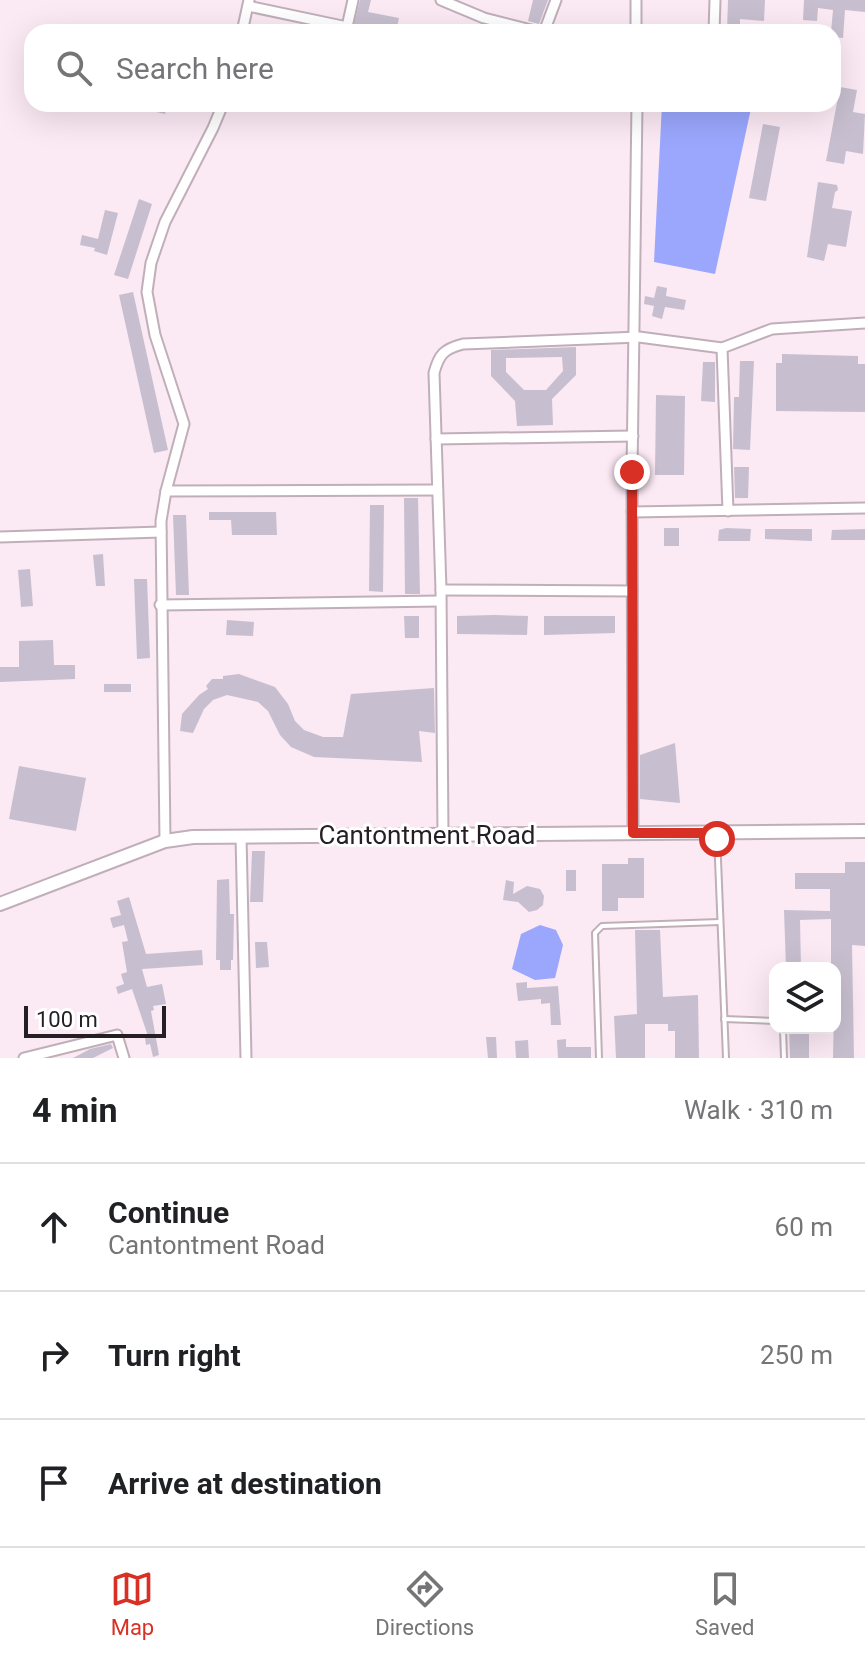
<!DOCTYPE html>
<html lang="en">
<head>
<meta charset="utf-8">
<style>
  :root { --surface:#fff; --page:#f6f6f6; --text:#202124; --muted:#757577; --line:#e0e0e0; --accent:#d93025 }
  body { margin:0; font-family:Roboto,sans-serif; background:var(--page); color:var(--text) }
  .controls { position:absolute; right:24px; bottom:24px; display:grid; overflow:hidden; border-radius:16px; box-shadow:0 8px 32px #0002 }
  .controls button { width:72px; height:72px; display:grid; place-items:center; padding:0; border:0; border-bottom:2px solid var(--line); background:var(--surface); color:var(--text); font:40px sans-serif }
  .scale { position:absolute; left:24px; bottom:20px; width:142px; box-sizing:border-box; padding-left:8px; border:4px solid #251f23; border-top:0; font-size:22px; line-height:28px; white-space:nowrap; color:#251f23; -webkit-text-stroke:6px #fff; paint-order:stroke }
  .stop { position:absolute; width:24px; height:24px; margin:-18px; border:6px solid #d93025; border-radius:50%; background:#fff }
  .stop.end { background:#d93025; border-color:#fff; box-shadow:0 2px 8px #0008 }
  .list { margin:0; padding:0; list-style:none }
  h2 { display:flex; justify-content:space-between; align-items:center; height:104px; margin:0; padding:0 32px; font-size:34px }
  h2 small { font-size:26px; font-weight:400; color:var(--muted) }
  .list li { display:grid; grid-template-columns:52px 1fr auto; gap:24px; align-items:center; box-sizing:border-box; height:128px; padding:0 32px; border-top:2px solid var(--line) }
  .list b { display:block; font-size:30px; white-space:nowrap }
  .list p { margin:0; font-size:26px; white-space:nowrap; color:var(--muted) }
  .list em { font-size:26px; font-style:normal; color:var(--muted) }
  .icon { flex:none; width:44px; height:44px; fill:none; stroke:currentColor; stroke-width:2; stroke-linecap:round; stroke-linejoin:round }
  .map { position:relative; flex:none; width:865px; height:1058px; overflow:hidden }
  .search { position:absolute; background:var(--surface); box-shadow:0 8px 32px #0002; left:24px; right:24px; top:24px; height:88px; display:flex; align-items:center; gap:20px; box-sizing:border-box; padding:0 28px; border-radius:24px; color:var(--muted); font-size:30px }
  .sheet { height:488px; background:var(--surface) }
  nav { display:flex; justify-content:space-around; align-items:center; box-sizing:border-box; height:112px; border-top:2px solid var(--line); background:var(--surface); font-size:22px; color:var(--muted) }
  nav a { display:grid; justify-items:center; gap:4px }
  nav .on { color:var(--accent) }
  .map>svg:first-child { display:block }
  .water { fill:#9aa7fd }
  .building { fill:#c7bfcf; fill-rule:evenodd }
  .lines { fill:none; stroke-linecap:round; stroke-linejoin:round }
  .lane-casing { stroke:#c0afb9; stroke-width:8 }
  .street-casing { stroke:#c0afb9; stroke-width:13 }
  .secondary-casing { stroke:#c0afb9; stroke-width:16 }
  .lane { stroke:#fff; stroke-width:4 }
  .street { stroke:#fff; stroke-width:9 }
  .secondary { stroke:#fff; stroke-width:12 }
  .route { stroke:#d93025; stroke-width:10 }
  .labels { text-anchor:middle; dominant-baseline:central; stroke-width:6; stroke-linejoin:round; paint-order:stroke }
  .street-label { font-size:26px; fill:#251f23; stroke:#fff }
</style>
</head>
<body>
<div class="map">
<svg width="865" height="1058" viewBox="0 0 865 1058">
  <rect width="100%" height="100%" fill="#fbe9f4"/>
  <g class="water">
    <polygon points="662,104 752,104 715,274 654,262"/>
    <polygon points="540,925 556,930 563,945 555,978 535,980 512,969 521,934"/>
  </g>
  <g class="building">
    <polygon points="360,0 371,0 368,12 399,18 396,32 352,32"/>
    <polygon points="533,0 548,0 539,24 528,21"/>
    <polygon points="728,0 765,0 764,21 740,19 740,32 727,32"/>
    <polygon points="804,0 865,0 865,12 845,10 843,38 833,37 833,32 831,32 833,10 818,8 817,21 803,20"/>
    <polygon points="840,87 857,90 853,112 865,114 863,154 846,151 844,164 826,161"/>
    <polygon points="136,104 167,104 165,114 136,107"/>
    <polygon points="763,124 780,127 766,201 749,198"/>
    <polygon points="818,182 837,185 838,190 835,192 832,208 852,211 846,247 828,244 824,261 807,257"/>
    <polygon points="139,199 152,204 128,279 114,275"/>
    <polygon points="105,210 118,213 107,255 94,251 95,248 80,245 82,235 98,239"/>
    <polygon points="657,286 667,288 666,296 686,300 684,310 665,307 662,319 652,316 654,306 644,304 645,296 654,298"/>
    <polygon points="133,292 168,450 154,453 119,295"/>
    <path d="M576,347V375L552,399L553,425L517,426L515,401L491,376V350ZM562,357L563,371L546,390H524L506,372V358Z"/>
    <polygon points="782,354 858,356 858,364 865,364 865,412 776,411 776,363 782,363"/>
    <polygon points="740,361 754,361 750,450 733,449 734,397 739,397"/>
    <polygon points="703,362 715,362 715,402 701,401"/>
    <polygon points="656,395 685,396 684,475 655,475"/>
    <polygon points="734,467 749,467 748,498 735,498"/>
    <polygon points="404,498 418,498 420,594 405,594"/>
    <polygon points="370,505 384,505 383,592 369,591"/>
    <polygon points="209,512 276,512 277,535 232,535 231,520 209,520"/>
    <polygon points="173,515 186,515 189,595 176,595"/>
    <rect x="664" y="528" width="15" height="18"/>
    <polygon points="726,528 751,529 750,541 718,541 719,530"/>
    <polygon points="765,529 812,529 812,541 765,539"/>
    <polygon points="865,529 865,540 831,540 832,530"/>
    <polygon points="103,554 105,586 96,586 93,555"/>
    <polygon points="30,569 33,606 21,607 18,570"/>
    <polygon points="134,579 147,579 150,658 137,659"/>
    <polygon points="494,615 528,616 527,635 457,634 457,616"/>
    <polygon points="404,616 419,616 419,638 405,638"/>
    <polygon points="544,616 615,616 615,633 544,635"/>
    <polygon points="227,620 254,622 253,636 226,635"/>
    <polygon points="53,640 54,665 75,665 75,679 0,682 0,667 19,667 19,641"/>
    <polygon points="239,674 275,687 288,704 295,721 304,730 323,737 343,737 351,694 434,688 435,733 419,731 422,762 314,757 291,747 280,735 268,711 258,702 227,695 213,700 204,709 193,733 180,731 182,714 199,695 208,689 206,686 212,679 223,679 223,676"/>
    <rect x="104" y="684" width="27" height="8"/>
    <polygon points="675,743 680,803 640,799 640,755"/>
    <polygon points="19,766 86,778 76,831 9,819"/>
    <polygon points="252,851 265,851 263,902 250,902"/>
    <polygon points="628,858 644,858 644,898 618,898 618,911 602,911 602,864 628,864"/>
    <polygon points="845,862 865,862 865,946 852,945 854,1058 833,1058 835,968 831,968 831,919 800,920 801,968 786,968 784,910 830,911 830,889 795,889 795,873 845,873"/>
    <rect x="566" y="870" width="10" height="21"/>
    <polygon points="229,879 230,914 234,914 233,960 231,960 231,970 220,970 220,960 216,960 217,880"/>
    <polygon points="506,880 514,882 513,894 527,886 540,889 544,896 543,905 537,910 529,912 518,902 503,900"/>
    <polygon points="129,897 146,954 202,950 203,965 142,969 147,987 162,984 166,1004 153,1006 154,1010 151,1011 159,1055 153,1057 150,1044 146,1045 145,1037 148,1036 132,989 118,994 116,987 124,984 121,974 127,972 122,942 128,941 124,925 113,928 110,918 121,915 117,901"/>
    <polygon points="635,930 660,930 663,997 698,995 699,1058 675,1058 675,1031 668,1031 668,1024 645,1024 645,1058 616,1058 614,1016 637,1014"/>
    <polygon points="255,942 267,942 269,967 256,968"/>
    <polygon points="527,982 527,988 558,986 561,1025 551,1025 550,1003 541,1004 541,999 518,1001 516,983"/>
    <polygon points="789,1028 809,1028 809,1058 790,1058"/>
    <polygon points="486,1037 496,1037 497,1058 488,1058"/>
    <polygon points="566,1039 566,1047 591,1047 591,1058 558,1058 557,1040"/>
    <polygon points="528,1040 529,1058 516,1058 515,1041"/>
    <polygon points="111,1044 113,1048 93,1058 73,1058 90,1049"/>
  </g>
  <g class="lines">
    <defs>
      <g id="lane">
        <polyline points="717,835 726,1058"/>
        <polyline points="724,1019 775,1021"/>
        <polyline points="783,1028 784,1058"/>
        <polyline points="599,1058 595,933 602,926 720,922"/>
      </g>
      <g id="street">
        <polyline points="441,0 484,18 539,32"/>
        <polyline points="636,0 636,32"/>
        <polyline points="248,6 347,27 353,0"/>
        <polyline points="242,32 249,0"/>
        <polyline points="544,32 556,0"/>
        <polyline points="714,32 715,0"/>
        <polyline points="722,348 728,511"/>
        <polyline points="436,439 633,436"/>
        <polyline points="166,491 437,490"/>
        <polyline points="632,512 865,508"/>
        <polyline points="0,537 161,532"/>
        <polyline points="441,590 632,591"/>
        <polyline points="160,605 440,601"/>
        <polyline points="633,833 632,472 637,104"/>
        <path d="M443,835L441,590L434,373C439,354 444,349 463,344L639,337L722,348L772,329L865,323"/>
        <polyline points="241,836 246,1058"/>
        <polyline points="165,841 161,521 166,491 184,424 155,335 147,292 151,263 165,222 213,128 223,104"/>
        <polyline points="24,1058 117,1035 124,1058"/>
      </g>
      <polyline id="secondary" points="0,904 165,841 193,837 865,831"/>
    </defs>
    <use href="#lane" class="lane-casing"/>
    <use href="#street" class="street-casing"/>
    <use href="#secondary" class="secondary-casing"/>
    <use href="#lane" class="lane"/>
    <use href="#street" class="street"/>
    <use href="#secondary" class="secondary"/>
  </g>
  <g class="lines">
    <polyline class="route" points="632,472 633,833 717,833 717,839"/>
  </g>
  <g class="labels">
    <g class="street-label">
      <text x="427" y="835">Cantontment Road</text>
    </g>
  </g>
</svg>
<div class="controls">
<button><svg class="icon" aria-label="layers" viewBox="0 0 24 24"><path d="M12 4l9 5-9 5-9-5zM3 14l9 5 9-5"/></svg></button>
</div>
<div class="scale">100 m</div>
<div class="stop" style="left:717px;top:839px"></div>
<div class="stop end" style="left:632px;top:472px"></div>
<div class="search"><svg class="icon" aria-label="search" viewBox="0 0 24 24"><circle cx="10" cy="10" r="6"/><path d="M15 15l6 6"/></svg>Search here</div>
</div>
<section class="sheet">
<h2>4 min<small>Walk · 310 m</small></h2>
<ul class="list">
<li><svg class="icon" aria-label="ahead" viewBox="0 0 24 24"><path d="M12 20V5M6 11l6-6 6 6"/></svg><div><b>Continue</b><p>Cantontment Road</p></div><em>60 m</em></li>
<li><svg class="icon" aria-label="right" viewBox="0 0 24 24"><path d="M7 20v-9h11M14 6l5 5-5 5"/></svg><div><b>Turn right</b></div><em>250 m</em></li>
<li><svg class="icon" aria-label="arrive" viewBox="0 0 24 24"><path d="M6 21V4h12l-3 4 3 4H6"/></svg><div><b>Arrive at destination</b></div></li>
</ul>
</section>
<nav>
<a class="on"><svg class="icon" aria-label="map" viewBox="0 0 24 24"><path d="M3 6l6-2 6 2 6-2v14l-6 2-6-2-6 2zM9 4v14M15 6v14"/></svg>Map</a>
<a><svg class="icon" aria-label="directions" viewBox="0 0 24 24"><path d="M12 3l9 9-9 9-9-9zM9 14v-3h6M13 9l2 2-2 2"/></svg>Directions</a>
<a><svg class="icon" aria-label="saved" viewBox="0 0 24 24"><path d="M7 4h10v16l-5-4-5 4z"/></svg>Saved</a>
</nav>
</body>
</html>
